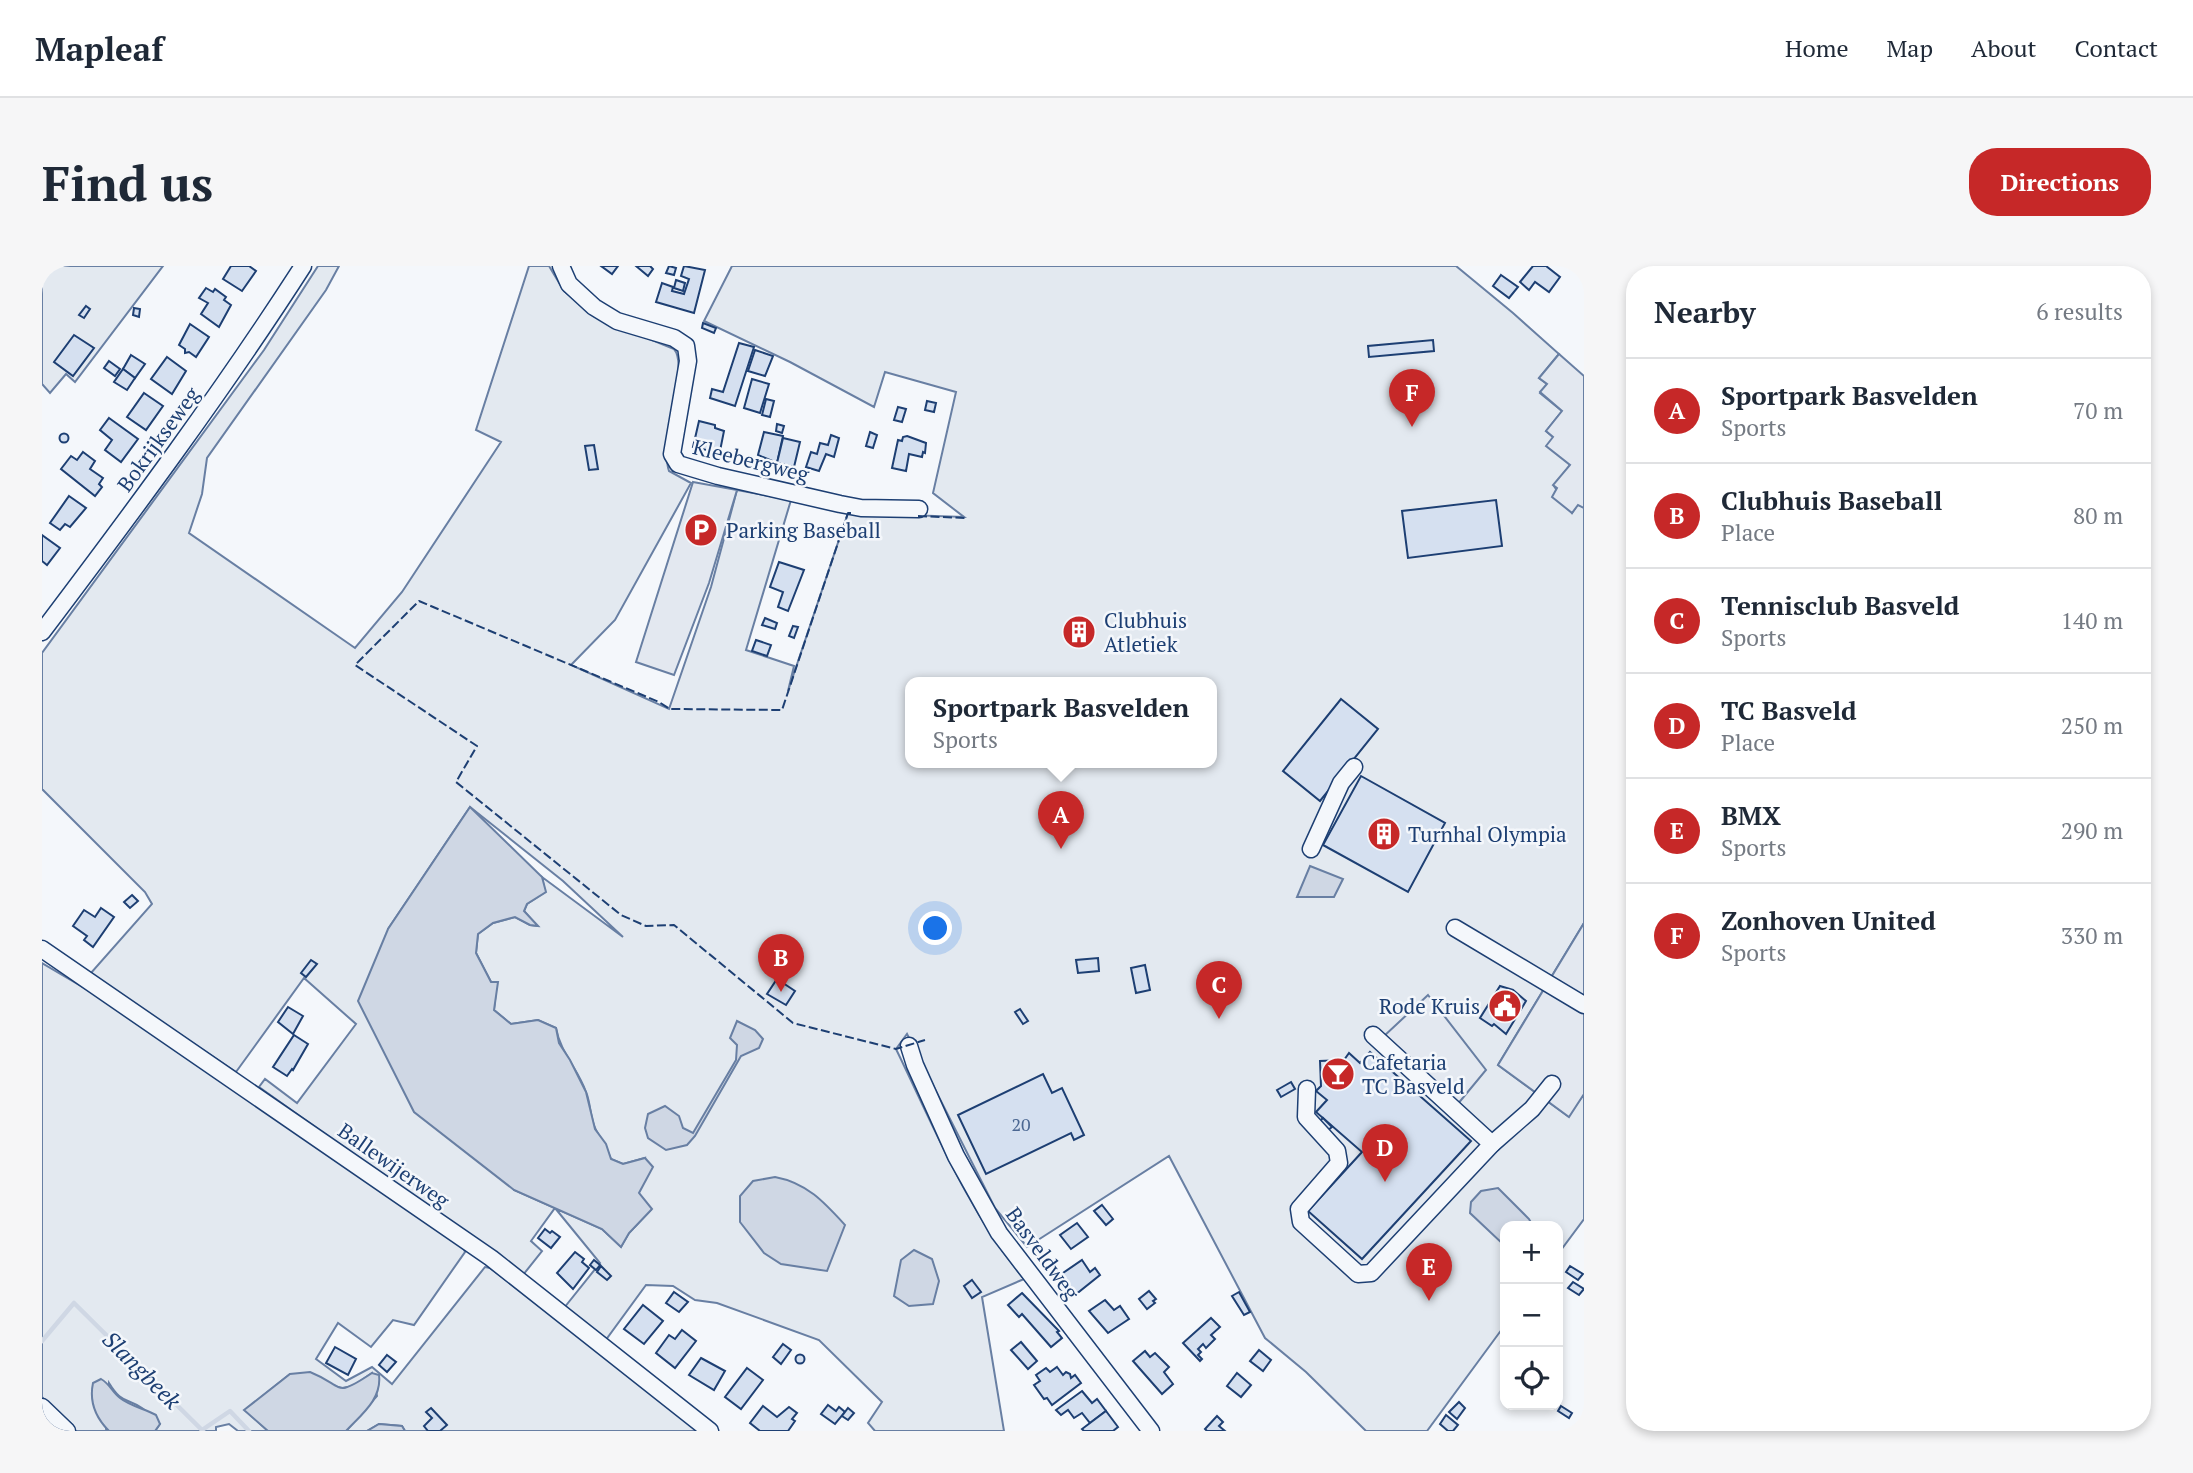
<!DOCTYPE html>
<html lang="en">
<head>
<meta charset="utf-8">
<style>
  :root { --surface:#fff; --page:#f6f6f7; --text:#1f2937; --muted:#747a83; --line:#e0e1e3; --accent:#c62828 }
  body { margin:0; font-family:"PT Serif",serif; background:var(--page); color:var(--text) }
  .controls { position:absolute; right:21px; bottom:21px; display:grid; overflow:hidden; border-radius:14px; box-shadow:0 4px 10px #0003 }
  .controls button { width:63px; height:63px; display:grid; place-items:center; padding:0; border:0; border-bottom:2px solid var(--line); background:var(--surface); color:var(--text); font:35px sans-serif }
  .you { position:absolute; left:894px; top:663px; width:24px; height:24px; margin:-18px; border:5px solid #fff; border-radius:50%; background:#1a73e8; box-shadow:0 0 0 10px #1a73e833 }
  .badge { display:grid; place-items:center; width:46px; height:46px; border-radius:50%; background:var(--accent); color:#fff; font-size:23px; font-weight:700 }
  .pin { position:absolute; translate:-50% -58px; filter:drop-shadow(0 2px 4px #0008) }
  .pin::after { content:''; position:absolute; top:37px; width:24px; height:21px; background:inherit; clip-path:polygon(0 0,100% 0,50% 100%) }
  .popup { position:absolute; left:863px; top:411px; width:312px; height:91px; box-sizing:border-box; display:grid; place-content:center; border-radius:14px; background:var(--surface); filter:drop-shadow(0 2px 5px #0005); font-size:23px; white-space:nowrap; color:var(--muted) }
  .popup b { font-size:26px; color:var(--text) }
  .popup::after { content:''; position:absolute; left:50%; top:100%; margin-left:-14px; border:14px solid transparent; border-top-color:var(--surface) }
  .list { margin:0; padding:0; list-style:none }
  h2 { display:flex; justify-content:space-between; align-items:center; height:91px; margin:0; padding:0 28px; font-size:30px }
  h2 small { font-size:23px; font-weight:400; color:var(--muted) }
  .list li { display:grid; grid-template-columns:46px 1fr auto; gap:21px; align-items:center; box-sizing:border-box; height:105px; padding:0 28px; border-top:2px solid var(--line) }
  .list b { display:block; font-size:26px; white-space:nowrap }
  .list p { margin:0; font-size:23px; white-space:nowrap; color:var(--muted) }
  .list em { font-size:23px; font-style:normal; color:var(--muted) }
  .icon { flex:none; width:38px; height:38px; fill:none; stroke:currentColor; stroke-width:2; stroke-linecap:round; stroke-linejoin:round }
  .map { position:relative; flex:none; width:1542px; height:1165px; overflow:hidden; border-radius:28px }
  header { display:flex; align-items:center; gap:42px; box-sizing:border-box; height:98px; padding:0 35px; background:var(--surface); border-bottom:2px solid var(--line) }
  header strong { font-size:33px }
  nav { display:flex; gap:38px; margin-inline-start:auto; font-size:24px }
  .intro { display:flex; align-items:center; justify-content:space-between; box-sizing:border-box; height:168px; padding:0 42px }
  h1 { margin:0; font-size:49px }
  .button { padding:18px 32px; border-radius:28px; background:var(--accent); color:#fff; font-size:24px; font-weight:700 }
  main { display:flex; gap:42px; padding:0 42px }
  aside { flex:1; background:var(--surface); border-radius:28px; box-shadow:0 4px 10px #0003 }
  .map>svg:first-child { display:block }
  .green { fill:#e3e9f0; stroke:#687fa3; stroke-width:2; fill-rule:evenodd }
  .parking { fill:#e3e8f0; stroke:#687fa3; stroke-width:2 }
  .water { fill:#cfd7e4; stroke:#687fa3; stroke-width:2 }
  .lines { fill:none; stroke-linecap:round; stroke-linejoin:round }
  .stream { stroke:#cfd7e4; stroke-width:4.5 }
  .building { fill:#d5e0f0; stroke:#1d3f73; stroke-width:2 }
  .minor-casing { stroke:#1d3f73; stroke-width:19 }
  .minor { stroke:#f4f7fb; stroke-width:16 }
  .fence { stroke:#1d3f73; stroke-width:2; stroke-dasharray:9 3.5; stroke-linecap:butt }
  .labels { text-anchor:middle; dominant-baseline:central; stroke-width:5; stroke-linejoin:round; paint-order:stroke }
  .number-label { font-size:18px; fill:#4b6792 }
  .street-label { font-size:21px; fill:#1d3f73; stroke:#f4f7fb }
  .poi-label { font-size:21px; fill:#1d3f73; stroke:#f4f7fb; text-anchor:start }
  .water-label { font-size:23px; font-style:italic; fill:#1d3f73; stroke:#f4f7fb }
</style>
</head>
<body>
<header>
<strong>Mapleaf</strong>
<nav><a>Home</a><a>Map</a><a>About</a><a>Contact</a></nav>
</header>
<div class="intro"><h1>Find us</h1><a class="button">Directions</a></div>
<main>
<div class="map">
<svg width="1542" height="1165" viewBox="0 0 1542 1165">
  <rect width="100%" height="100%" fill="#f4f7fb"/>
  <g class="green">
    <polygon points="0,0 121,0 33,116 24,108 8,127 0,118"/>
    <path d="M276,0H297L284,24L165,192L160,228L147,267L313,382L360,326L459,176L434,164L487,0H507L522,25L553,51L632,83C648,101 616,173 627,205L649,217L573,354L529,399L627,443L669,321L695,224L749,234L704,384L752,400L746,425L806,247L922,251L891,227L914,126L843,106L832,141L748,96L662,55L690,0H1414L1471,47L1517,88L1497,112L1505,118L1498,127L1520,145L1504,165L1511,171L1528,199L1512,220L1530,247L1536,238L1542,242V657L1456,799L1526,850L1542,828V953L1516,988V960H1463V1059L1385,1165H1324L1264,1106L1223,1072L1127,890L985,981L953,942L865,768L854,783C892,861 926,946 982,1013L940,1031L962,1165H833L826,1157L840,1136L777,1074L675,1037L653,1034L631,1020L604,1019L563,1075L522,1042L558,997L513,942L489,975L500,985L481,1009L217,821L223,813L255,837L314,758L262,712L194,806L48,708L110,638L103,626L0,523V387L222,84ZM869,417H1170V497H869ZM428,541L521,615L581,671L500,611L503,626L485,638L482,645L495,660L488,659L473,651L451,657L436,668L434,687L449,716H455L452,744L469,758L496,754L514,762C518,786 536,803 544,826C549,838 548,853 554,864C560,876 564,878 569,893L581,898L603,892L596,927L609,944L587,967L579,981L560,963L472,924L346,663Z"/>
    <path d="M0,697L78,743L421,981L423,986L372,1059L351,1054L329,1081L296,1057L274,1093L304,1115L330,1101L350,1118L443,1001L448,1002L659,1165H363L360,1160L337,1158L325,1165H304L335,1130L330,1107L311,1120L300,1122L248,1108L203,1144L226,1165H196L187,1158L174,1161V1165H113L118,1158C112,1153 106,1146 100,1142C83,1131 80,1138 67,1117L64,1163L67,1165H33L0,1131Z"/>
  </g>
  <g class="parking">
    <polygon points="1517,88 1542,110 1542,242 1536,239 1530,247 1510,231 1515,222 1511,219 1528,199 1504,180 1511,171 1504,165 1520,145 1498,126 1505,118 1497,112"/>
    <polygon points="651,216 695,224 667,317 632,409 594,396"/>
    <polygon points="1542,657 1542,828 1527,851 1456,799"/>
    <polygon points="1386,729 1444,804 1415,839 1341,771"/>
  </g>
  <g class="water">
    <polygon points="428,541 500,611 504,626 485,638 482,645 496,660 488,659 473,651 451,657 436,668 434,687 449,716 456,716 452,744 469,758 496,754 514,762 517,777 528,794 544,826 553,863 564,878 569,893 581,898 603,892 611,901 597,927 610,943 587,967 579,981 560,963 472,924 372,846 316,735 346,663"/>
    <polygon points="1268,600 1301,613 1292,631 1255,631"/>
    <polygon points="695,755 713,764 721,773 717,782 699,790 653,870 645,879 624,884 606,872 603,862 606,848 623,840 637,850 641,862 651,867 694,794 695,779 688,772"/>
    <path d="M733,911C765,917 782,936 803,959L785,1005L739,998L722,987L698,956V930L711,915Z"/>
    <polygon points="1456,922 1487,953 1491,960 1463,960 1463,980 1428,947 1429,936 1439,925"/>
    <polygon points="872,984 890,993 897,1015 891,1038 867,1040 852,1030 859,994"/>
    <path d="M268,1106C303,1120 291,1133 330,1107L337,1109C340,1133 320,1148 304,1165H226L202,1144L248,1108Z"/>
    <path d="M59,1113C68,1118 70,1126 78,1132C88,1140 103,1143 114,1149L118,1158L113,1165H67C53,1151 47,1136 51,1117Z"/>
    <polygon points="337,1158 360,1160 363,1165 325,1165"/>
  </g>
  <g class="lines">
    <polyline class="stream" points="0,1075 32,1037 160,1164 188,1145 207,1165"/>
  </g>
  <g class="building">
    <polygon points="189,0 207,0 214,5 200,25 181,13"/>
    <polygon points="559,0 576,0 570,8"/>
    <polygon points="594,0 608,0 611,3 606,10"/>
    <polygon points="627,0 634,2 632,9 624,7"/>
    <polygon points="642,0 663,4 652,47 614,36 620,17 631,21 630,25 642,28 647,13 639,10"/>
    <polygon points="1491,0 1504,0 1518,11 1507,26 1493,16 1487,24 1478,16"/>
    <polygon points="1459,9 1476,21 1467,32 1451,20"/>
    <polygon points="634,14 643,17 641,25 632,22"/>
    <polygon points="164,22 171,26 173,23 184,31 182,34 189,39 177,61 159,48 166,37 157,32"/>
    <polygon points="44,40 48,43 42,52 37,49"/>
    <polygon points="92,42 98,43 97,51 91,49"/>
    <polygon points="661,57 674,62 672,67 660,62"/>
    <polygon points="148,58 167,71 154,91 147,86 143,87 143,83 137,79"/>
    <polygon points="32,69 52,82 31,110 12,96"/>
    <polygon points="1391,74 1392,85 1327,91 1326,80"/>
    <polygon points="697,77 712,81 693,140 668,132 670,123 681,126"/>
    <polygon points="713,84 731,90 723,110 706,105"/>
    <polygon points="89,89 103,98 93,112 81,103"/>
    <polygon points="125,91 144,105 130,128 109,113"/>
    <polygon points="67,95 78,103 73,110 62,102"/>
    <polygon points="81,103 93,112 85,124 72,116"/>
    <polygon points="710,113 727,118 718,147 702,142"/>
    <polygon points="102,127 121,140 104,164 85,151"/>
    <polygon points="724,133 732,135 728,151 720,149"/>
    <polygon points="885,135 894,137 892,146 883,144"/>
    <polygon points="856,141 864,143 860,156 852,154"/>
    <polygon points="67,152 96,173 79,196 63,184 70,174 58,164"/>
    <polygon points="657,155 673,159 673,162 682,165 677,190 669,188 669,185 651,181"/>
    <polygon points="735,158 742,160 740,167 734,165"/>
    <polygon points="722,166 741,170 735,197 716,189"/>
    <polygon points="828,166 835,169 831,182 824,180"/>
    <circle cx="22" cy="172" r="4.5"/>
    <polygon points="789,169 797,172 792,191 784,188 777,205 764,201 769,186 775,188 778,177 786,179"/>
    <polygon points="865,170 884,177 883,187 881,186 880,191 867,188 864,205 850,202 856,174 860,175 861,171"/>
    <polygon points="741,172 758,176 752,201 735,197"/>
    <polygon points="552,179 556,203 547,204 543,180"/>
    <polygon points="41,186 53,195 48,203 61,212 57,218 60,221 53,230 19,203 29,190 35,194"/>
    <polygon points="27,230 44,242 28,261 23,258 18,264 8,257"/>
    <polygon points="1454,234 1460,280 1366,292 1360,245"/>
    <polygon points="0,269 18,282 5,299 0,295"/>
    <polygon points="737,296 762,304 746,345 736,341 741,326 728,321"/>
    <polygon points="723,352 735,357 733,363 720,359"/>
    <polygon points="1039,354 1049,363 1036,378 1025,369"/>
    <polygon points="751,360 756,361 752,372 747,370"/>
    <polygon points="714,374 729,379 725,390 710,385"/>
    <polygon points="1299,433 1336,463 1278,535 1241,505"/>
    <polygon points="1319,510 1403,557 1366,626 1281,579"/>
    <polygon points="90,629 96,635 88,642 82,636"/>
    <polygon points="59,642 72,651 51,681 42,674 45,670 31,660 42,644 53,651"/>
    <polygon points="1056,692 1057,705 1036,707 1034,694"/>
    <polygon points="269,694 275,698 264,711 259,707"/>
    <polygon points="1103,699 1108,724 1094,727 1089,702"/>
    <polygon points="735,713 753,725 744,739 725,728"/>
    <polygon points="1458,720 1471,724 1484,735 1464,768 1452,758 1450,760 1438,752"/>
    <polygon points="246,741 261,750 251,768 236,756"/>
    <polygon points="978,743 986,755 981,758 973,746"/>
    <polygon points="252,769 266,778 251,804 250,803 245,810 231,801"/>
    <polygon points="1328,786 1429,875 1320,993 1266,945 1320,886 1274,846 1285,834 1274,825 1279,820 1278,795 1302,794 1307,787 1318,797"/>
    <polygon points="1001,808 1010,827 1020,822 1042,869 1032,874 1029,867 944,908 916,849"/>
    <polygon points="1249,816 1253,823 1239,831 1235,824"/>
    <polygon points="1281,852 1290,861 1285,865 1276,857"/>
    <polygon points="1060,939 1071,953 1064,959 1052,945"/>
    <polygon points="1035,957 1046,971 1029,983 1018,969"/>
    <polygon points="503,963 508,967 510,965 518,971 509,982 496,972"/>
    <polygon points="533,986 542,993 540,996 547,1002 531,1023 515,1007"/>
    <polygon points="552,994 558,999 554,1004 548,999"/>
    <polygon points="1040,994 1048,1006 1053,1002 1058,1009 1033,1029 1018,1009"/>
    <polygon points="559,1000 569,1010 565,1014 555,1006"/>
    <polygon points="1528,1000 1541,1008 1536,1014 1524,1006"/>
    <polygon points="930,1014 939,1026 930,1032 922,1020"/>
    <polygon points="1531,1016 1542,1023 1537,1029 1526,1022"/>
    <polygon points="1107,1025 1114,1033 1111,1035 1113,1037 1105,1043 1097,1033"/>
    <polygon points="632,1026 646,1036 637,1046 624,1037"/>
    <polygon points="1197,1026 1208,1046 1202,1049 1190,1030"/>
    <polygon points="980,1027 1017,1065 1015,1066 1020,1072 1009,1081 980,1048 977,1051 966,1039"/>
    <polygon points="1063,1034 1072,1044 1078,1040 1087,1053 1066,1067 1047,1045"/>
    <polygon points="601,1039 621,1055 602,1078 582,1063"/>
    <polygon points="1169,1052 1178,1061 1169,1069 1173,1073 1164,1082 1161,1078 1156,1083 1159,1086 1156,1089 1160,1093 1158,1095 1141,1077"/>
    <polygon points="640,1064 654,1075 633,1102 614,1087 627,1069 633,1073"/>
    <polygon points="979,1076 995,1095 986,1103 969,1084"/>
    <polygon points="741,1078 749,1084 739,1098 731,1091"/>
    <polygon points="293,1081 314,1093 306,1109 284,1097"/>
    <polygon points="1217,1084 1229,1094 1221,1105 1208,1095"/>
    <polygon points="1103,1085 1108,1091 1113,1087 1127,1101 1122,1106 1131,1118 1120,1128 1091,1095"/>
    <circle cx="758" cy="1093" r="4.5"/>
    <polygon points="345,1089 354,1096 345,1106 337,1099"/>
    <polygon points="659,1092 683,1105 672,1124 647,1109"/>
    <polygon points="1015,1101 1021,1109 1024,1106 1028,1108 1029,1112 1033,1109 1039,1117 1010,1139 1005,1132 1002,1133 992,1119 998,1115 994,1109 1004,1102 1008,1106"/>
    <polygon points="705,1102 721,1114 699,1143 683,1131"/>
    <polygon points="1195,1107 1209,1119 1199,1131 1185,1120"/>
    <polygon points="1040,1125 1050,1137 1055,1133 1064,1145 1048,1157 1040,1147 1032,1152 1026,1144 1019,1149 1014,1144"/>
    <polygon points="1417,1136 1423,1142 1415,1153 1407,1146"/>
    <polygon points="786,1139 794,1145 797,1141 803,1146 793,1158 779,1148"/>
    <polygon points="721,1140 735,1151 747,1141 755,1147 750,1153 753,1155 746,1165 718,1165 708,1157"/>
    <polygon points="1519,1140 1530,1147 1527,1152 1516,1145"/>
    <polygon points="389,1142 405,1159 398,1165 386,1165 382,1160 390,1152 384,1146"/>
    <polygon points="806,1142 812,1147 806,1154 800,1150"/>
    <polygon points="1064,1145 1076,1161 1071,1165 1042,1165 1040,1163"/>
    <polygon points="1404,1149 1416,1159 1411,1165 1406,1165 1398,1158"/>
    <polygon points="1175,1150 1181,1156 1177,1160 1183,1165 1165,1165 1163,1163"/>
  </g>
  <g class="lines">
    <defs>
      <g id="minor">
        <polyline points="519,0 527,18 552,41 575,55 632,72 644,80 646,95 630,188 636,198 676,210 798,238 819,242 877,243"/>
        <path d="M0,366C90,247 180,126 261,0"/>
        <polyline points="1269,583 1299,517 1312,501"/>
        <polyline points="1413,662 1542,739"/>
        <polyline points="0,683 449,992 668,1165"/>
        <polyline points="1331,769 1450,878"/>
        <polyline points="867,780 873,799 914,890 957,967 1109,1165"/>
        <polyline points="1265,823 1264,851 1295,885 1297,897 1257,943 1259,956 1316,1008 1329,1007 1450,878 1490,843 1510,818"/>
        <polyline points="0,1141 25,1165"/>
      </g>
    </defs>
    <use href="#minor" class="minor-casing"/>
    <use href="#minor" class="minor"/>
    <g class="fence">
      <polyline points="809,247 806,247 740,444 628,443 617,436 377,335 313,399 435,480 414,516 579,649 604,660 632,659 751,757 854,783 883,774"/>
      <polyline points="876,250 923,252"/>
    </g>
  </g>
  <defs>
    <symbol id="parking-disc" viewBox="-11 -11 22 22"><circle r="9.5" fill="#c62828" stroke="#f4f7fb"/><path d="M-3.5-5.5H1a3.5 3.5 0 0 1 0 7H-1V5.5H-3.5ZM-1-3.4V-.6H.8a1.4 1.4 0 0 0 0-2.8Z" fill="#fff"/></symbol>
    <symbol id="building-disc" viewBox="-11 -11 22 22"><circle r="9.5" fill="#c62828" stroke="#f4f7fb"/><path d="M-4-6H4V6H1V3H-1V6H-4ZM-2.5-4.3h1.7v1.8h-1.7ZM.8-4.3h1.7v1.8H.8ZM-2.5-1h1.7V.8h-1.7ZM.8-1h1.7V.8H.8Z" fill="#fff"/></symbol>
    <symbol id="civic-disc" viewBox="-11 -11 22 22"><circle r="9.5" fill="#c62828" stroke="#f4f7fb"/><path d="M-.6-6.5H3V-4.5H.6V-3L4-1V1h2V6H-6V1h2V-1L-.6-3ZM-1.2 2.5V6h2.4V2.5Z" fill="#fff"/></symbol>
    <symbol id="bar-disc" viewBox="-11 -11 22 22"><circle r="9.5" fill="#c62828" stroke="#f4f7fb"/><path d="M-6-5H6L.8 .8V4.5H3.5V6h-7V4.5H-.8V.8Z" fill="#fff"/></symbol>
  </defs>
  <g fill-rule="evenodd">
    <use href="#parking-disc" x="640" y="245" width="38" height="38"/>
    <use href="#building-disc" x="1018" y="347" width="38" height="38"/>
    <use href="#building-disc" x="1323" y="549" width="38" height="38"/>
    <use href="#civic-disc" x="1444" y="721" width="38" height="38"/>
    <use href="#bar-disc" x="1277" y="789" width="38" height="38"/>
  </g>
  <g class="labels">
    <g class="number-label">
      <text x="979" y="858">20</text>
    </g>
    <g class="street-label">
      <text transform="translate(116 173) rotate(-54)">Bokrijkseweg</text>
      <text transform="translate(709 194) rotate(14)">Kleebergweg</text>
      <text transform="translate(352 899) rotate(35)">Ballewijerweg</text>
      <text transform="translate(1001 987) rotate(54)">Basveldweg</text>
    </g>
    <g class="poi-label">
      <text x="684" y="264">Parking Baseball</text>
      <text x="1062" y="354">Clubhuis<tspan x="1062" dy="24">Atletiek</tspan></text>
      <text x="1366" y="568">Turnhal Olympia</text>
      <text x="1438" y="740" text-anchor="end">Rode Kruis</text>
      <text x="1320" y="796">Cafetaria<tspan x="1320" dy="24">TC Basveld</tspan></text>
    </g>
    <g class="water-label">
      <text transform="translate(100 1104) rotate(45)">Slangbeek</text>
    </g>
  </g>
</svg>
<div class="controls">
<button>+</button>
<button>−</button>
<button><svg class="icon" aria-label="locate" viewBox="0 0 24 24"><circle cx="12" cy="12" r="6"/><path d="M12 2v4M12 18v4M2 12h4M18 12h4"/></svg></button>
</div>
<div class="you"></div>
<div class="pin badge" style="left:1019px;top:583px">A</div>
<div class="popup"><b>Sportpark Basvelden</b>Sports</div>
<div class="pin badge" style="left:739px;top:726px">B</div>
<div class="pin badge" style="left:1177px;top:753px">C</div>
<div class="pin badge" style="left:1343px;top:916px">D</div>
<div class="pin badge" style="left:1387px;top:1035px">E</div>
<div class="pin badge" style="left:1370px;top:161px">F</div>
</div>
<aside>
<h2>Nearby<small>6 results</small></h2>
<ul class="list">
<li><span class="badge">A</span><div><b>Sportpark Basvelden</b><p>Sports</p></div><em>70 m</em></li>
<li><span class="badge">B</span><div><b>Clubhuis Baseball</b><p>Place</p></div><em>80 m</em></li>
<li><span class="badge">C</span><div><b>Tennisclub Basveld</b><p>Sports</p></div><em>140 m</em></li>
<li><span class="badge">D</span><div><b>TC Basveld</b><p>Place</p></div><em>250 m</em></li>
<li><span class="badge">E</span><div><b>BMX</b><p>Sports</p></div><em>290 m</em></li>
<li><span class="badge">F</span><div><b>Zonhoven United</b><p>Sports</p></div><em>330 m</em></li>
</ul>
</aside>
</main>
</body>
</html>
